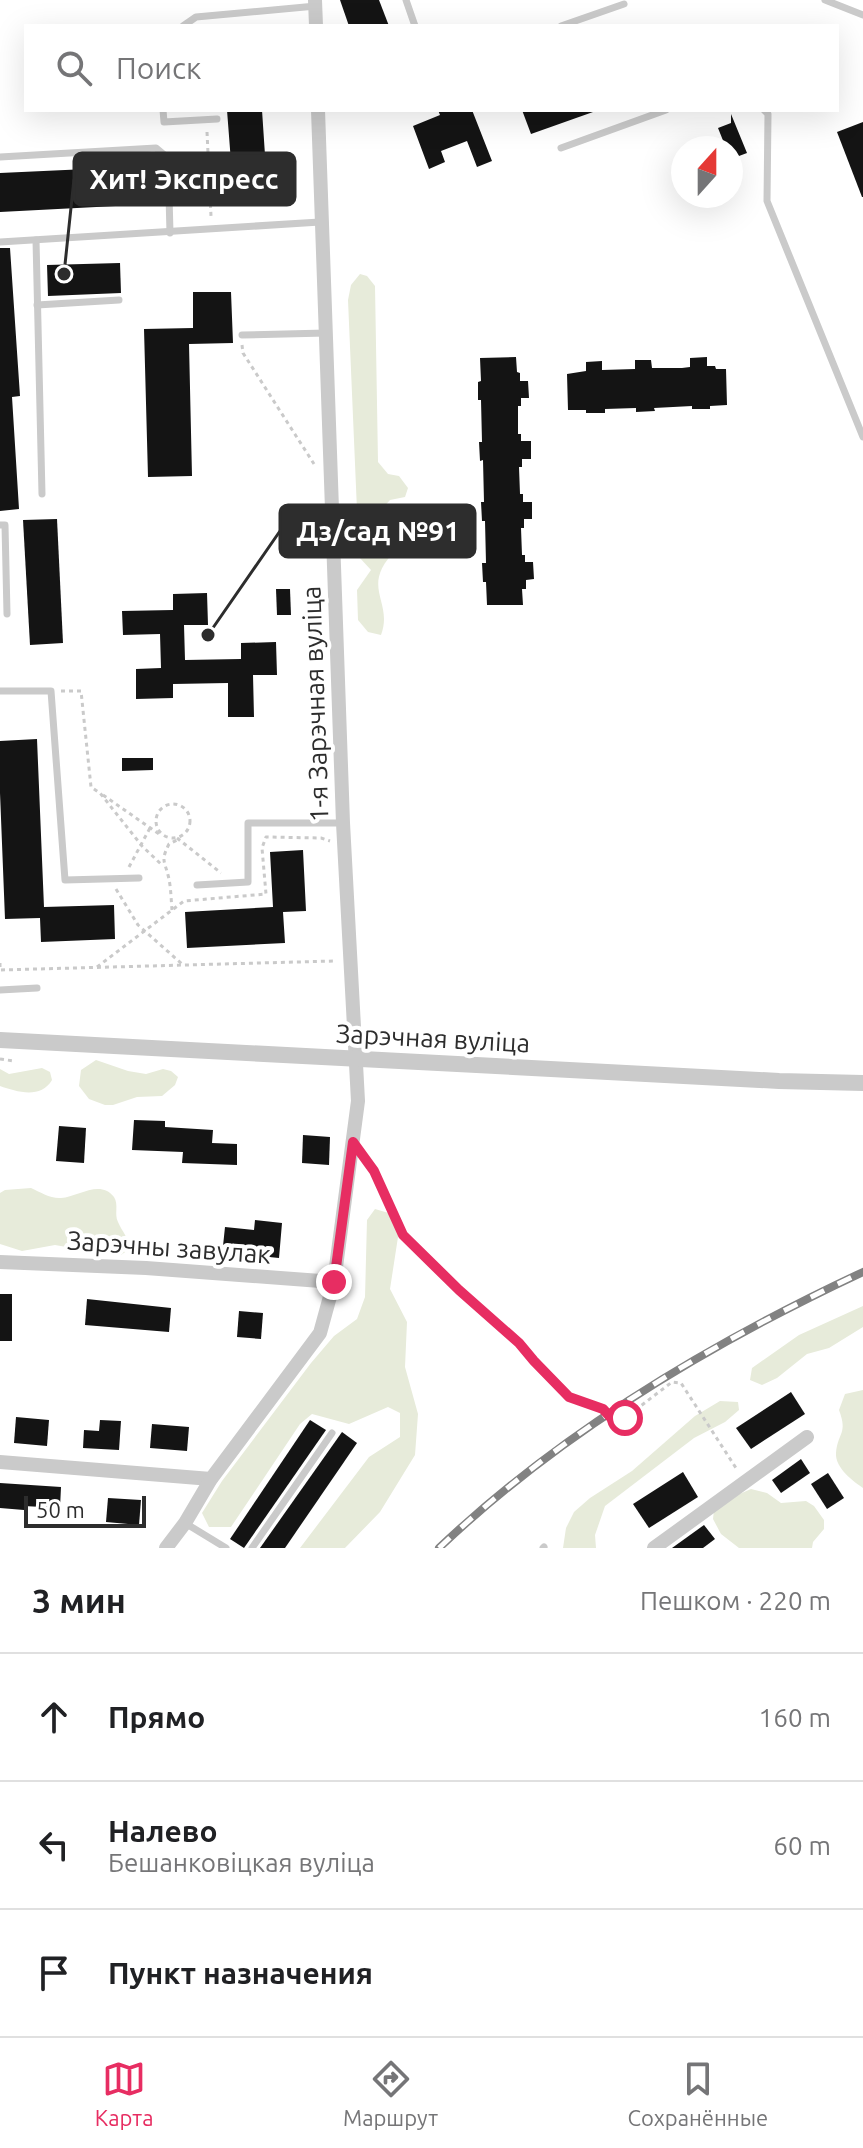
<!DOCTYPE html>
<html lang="ru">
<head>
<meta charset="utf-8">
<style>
  :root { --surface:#fff; --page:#f2f2f2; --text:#202124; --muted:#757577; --line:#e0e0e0; --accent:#e72d62 }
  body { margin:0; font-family:Ubuntu,sans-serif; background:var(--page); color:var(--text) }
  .compass { position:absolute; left:671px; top:136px; width:72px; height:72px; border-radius:50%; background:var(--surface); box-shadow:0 8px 32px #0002; rotate:21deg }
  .scale { position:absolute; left:24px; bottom:20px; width:122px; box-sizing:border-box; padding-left:8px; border:4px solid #2d2d2d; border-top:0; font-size:22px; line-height:28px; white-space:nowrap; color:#2d2d2d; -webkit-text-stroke:6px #fff; paint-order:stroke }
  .stop { position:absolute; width:24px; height:24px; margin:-18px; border:6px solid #e72d62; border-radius:50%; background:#fff }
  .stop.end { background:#e72d62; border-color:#fff; box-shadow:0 2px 8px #0008 }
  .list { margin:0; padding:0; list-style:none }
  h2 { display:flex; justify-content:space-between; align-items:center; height:104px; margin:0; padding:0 32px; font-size:34px }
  h2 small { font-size:26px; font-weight:400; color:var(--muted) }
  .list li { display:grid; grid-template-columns:52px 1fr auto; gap:24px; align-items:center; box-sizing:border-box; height:128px; padding:0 32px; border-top:2px solid var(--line) }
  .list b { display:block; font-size:30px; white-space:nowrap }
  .list p { margin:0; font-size:26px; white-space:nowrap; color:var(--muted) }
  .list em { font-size:26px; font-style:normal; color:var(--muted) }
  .icon { flex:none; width:44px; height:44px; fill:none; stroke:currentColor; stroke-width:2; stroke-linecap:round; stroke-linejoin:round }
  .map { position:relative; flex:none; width:863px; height:1548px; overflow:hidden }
  .search { position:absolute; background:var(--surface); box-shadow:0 8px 32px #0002; left:24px; right:24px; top:24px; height:88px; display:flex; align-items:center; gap:20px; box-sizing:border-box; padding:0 28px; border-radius:0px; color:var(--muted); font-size:30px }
  .sheet { height:488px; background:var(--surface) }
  nav { display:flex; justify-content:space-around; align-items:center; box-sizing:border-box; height:112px; border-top:2px solid var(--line); background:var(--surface); font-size:22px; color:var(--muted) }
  nav a { display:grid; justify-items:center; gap:4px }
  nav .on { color:var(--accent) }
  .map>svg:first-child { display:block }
  .green { fill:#e7ebda }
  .building { fill:#141414 }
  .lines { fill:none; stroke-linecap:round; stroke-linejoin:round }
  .path { stroke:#cacaca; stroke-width:3; stroke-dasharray:4 4; stroke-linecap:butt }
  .service { stroke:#cacaca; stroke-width:7 }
  .minor { stroke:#cacaca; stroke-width:14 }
  .tertiary { stroke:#cacaca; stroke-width:16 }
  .rail-casing { stroke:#828282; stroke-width:8 }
  .rail { stroke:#fff; stroke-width:5; stroke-dasharray:15; stroke-linecap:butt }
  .route { stroke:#e72d62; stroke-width:10 }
  .labels { text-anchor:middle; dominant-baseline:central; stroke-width:8; stroke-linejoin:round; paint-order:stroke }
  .street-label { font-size:26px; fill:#2d2d2d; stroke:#fff }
  .leader { fill:none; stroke:#2d2d2d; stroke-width:3 }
  .callout-dot { fill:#2d2d2d; stroke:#fff; stroke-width:3 }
  .callout { fill:#2d2d2d; stroke:#2d2d2d; stroke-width:3 }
  .callout-label { font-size:28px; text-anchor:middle; font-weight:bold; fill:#fff }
</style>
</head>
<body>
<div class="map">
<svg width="863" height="1548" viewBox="0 0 863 1548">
  <rect width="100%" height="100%" fill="#fff"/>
  <g class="green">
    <path d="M360,274L367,276L375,286L378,462L388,474L399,476L408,488L405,497L390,500L380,511L397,534V549C358,587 394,600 381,635L368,632L358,620L357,590L371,570L359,557L348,300L351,285Z"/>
    <polygon points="96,1060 128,1071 146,1074 163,1069 171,1071 178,1077 175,1085 162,1096 137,1097 113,1105 105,1105 89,1099 79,1086 81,1070"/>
    <path d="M42,1068L50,1072L52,1080C41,1099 17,1092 0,1086V1069L9,1074Z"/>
    <path d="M31,1188C40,1192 51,1199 61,1198C78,1197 100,1179 114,1197C119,1205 114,1214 118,1222C122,1232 130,1238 128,1250L121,1255H112L55,1245L22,1251L0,1244V1193L5,1190Z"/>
    <polygon points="375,1209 392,1214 400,1224 390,1289 407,1322 405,1367 418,1414 415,1455 380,1512 345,1548 300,1548 369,1457 400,1437 400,1413 388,1407 349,1424 312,1414 300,1424 231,1527 209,1527 202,1513 222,1481 311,1363 334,1336 357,1319 365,1297 367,1220"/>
    <polygon points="863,1306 863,1327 829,1348 807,1354 777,1378 762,1385 750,1380 752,1368 799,1335"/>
    <path d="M863,1390V1488C853,1481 835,1468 836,1453C838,1432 848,1434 839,1410L845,1394Z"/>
    <polygon points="720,1401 738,1402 739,1410 725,1422 694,1438 605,1506 595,1535 596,1548 563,1548 566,1528 574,1512 590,1498 632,1471 695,1416"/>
    <polygon points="751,1489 767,1493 781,1503 806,1501 814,1506 824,1520 824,1529 813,1542 812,1548 739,1548 721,1534 713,1519 714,1510 735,1496"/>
  </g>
  <g class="building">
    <polygon points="340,0 379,0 389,26 349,26"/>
    <polygon points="227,110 262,110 266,170 248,171 250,197 213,200 211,164 231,162"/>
    <polygon points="438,110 472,110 492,161 477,167 467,141 441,151 445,162 429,169 413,126 440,115"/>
    <polygon points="522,110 593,110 593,112 531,134"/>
    <polygon points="731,114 747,153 731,159 731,148 726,148 718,128 731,123"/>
    <polygon points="863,122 863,197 862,197 837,132"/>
    <polygon points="152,166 154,204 0,212 0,173"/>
    <polygon points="0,248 10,248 20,396 12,397 19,509 0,511"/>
    <polygon points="120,263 121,293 48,296 47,265"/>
    <polygon points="193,292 231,292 233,343 189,344 192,476 148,477 144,329 193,328"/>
    <polygon points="516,357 517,372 520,373 520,381 528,381 529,398 521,398 521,406 518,406 518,434 521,434 521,441 531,441 531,459 522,459 522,467 519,467 520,494 523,494 523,502 532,502 532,519 524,519 524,528 521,528 522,555 525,555 525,562 533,562 534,579 526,580 526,589 522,589 523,605 487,605 486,582 483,582 482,563 486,563 485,521 482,521 481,502 484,502 483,460 480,461 479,442 482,442 481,400 478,400 478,382 481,381 480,358"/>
    <polygon points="707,357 707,366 715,366 716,369 726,369 727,405 710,406 710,409 692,409 692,406 654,408 655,411 636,412 636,408 605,409 605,413 586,413 586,410 568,410 567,374 586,371 586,362 602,361 602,370 635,369 635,360 651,360 652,368 682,368 690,367 690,358"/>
    <polygon points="57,519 63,643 30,645 23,520"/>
    <polygon points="276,589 290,589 291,615 277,615"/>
    <polygon points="207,593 208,625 184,625 185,660 241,659 241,643 276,642 277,675 253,675 254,717 228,717 228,683 173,684 173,698 136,699 136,669 161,668 160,634 123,635 122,611 173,610 173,594"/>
    <polygon points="37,739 44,907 114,905 115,939 41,942 40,918 5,919 0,793 0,741"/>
    <polygon points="122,758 153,758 153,770 122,771"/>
    <polygon points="303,850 306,911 283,912 285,943 187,948 185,912 273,907 270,852"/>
    <polygon points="134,1120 165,1121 165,1127 213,1130 212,1143 237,1144 237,1165 182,1163 183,1152 132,1150"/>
    <polygon points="59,1126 86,1128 84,1163 56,1161"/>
    <polygon points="303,1135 330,1137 329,1165 302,1163"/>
    <polygon points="255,1220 282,1223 279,1258 249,1255 250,1249 223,1246 225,1227 254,1230"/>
    <rect x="0" y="1294" width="12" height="47"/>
    <polygon points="87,1299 171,1308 169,1332 85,1325"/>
    <polygon points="239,1311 263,1313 261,1339 237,1337"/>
    <polygon points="791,1392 805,1414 751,1449 736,1428"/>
    <polygon points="16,1417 49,1420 47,1446 14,1443"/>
    <polygon points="100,1420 121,1421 119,1450 83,1448 84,1430 99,1431"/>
    <polygon points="310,1420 326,1430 244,1548 230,1539"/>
    <polygon points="152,1424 189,1427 187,1451 150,1448"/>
    <polygon points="342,1432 357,1443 285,1548 260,1548"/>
    <polygon points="801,1459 810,1473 781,1493 772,1480"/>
    <polygon points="683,1472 698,1497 649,1528 633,1504"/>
    <polygon points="828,1473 844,1498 827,1509 811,1484"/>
    <polygon points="0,1483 61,1487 60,1508 24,1506 24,1510 0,1508"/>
    <polygon points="108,1498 141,1500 139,1525 106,1522"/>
    <polygon points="704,1525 715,1539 703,1548 672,1548"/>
  </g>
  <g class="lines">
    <g class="path">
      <polyline points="207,132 211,216"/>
      <polyline points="242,345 243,353 314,464"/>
      <polyline points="61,691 81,691 91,787 100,793 142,846 163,866"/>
      <polyline points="103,795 159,834"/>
      <circle cx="173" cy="821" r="17"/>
      <polyline points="177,838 221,873"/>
      <polyline points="129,867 150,828"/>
      <polyline points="116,889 138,925 182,964"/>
      <path d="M172,910C171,899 171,886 168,875C164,860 161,860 169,844L179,839"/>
      <polyline points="0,963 0,970 334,961"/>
      <polyline points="97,967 184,901 266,894 262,848 266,837 321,838 330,841"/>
      <polyline points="0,1059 14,1061"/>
      <polyline points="366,1161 374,1171 403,1235 459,1290 519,1343 534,1361 569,1397 603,1409 614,1421 625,1418 672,1382 681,1383 736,1468"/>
    </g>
    <g class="service">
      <polyline points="406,0 415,26"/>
      <polyline points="825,0 863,15"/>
      <polyline points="183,26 196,17 316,6"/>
      <polyline points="561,26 624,4"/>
      <polyline points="163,110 164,122 217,119"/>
      <polyline points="764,110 768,114 767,201 863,437"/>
      <polyline points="561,148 666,110"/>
      <polyline points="0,157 156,148 168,158 170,233"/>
      <polyline points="36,240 42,494"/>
      <polyline points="0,242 320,222"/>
      <polyline points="37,305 119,300"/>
      <polyline points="242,335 326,333"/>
      <polyline points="0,525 5,525 7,614"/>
      <polyline points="0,691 51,691 65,880 139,878"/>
      <polyline points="197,885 248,882 248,823 343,823"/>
      <polyline points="0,990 37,988"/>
      <polyline points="185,1523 226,1548"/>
      <polyline points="252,1548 332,1433"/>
      <polyline points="543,1548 544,1547"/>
    </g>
    <g class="minor">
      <polyline points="315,0 316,26"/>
      <polyline points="0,1262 146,1268 334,1282"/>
      <polyline points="0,1462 211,1479"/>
      <polyline points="166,1548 185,1523 211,1479 320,1333 334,1282 358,1101 343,823 318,110"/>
      <polyline points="654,1548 807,1437"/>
    </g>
    <polyline class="tertiary" points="0,1040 779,1081 863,1083"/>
    <defs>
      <path id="rail" d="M439,1548C561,1432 711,1343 863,1272"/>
    </defs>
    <use href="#rail" class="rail-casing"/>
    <use href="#rail" class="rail"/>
  </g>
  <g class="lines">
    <polyline class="route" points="334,1282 353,1142 374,1171 403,1235 459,1290 519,1343 534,1361 569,1397 603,1409 614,1421 625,1418"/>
  </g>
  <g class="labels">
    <g class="street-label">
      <text transform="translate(315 704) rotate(-92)">1-я Зарэчная вуліца</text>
      <text transform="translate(433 1038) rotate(3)">Зарэчная вуліца</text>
      <text transform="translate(169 1247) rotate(4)">Зарэчны завулак</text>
    </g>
  </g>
  <path class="leader" d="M64 274L74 179M208 635L280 531"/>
  <g class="callout-dot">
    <circle cx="64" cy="274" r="8"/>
    <circle cx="208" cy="635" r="8"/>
  </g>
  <g class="callout">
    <rect x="74" y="153" width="221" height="52" rx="8"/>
    <rect x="280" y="505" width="195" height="52" rx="8"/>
  </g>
  <g class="callout-label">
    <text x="184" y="189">Хит! Экспресс</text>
    <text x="378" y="541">Дз/сад №91</text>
  </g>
</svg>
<svg class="compass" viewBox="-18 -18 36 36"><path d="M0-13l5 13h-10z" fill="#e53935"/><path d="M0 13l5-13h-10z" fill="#757577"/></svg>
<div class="scale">50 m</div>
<div class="stop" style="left:625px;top:1418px"></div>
<div class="stop end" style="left:334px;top:1282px"></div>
<div class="search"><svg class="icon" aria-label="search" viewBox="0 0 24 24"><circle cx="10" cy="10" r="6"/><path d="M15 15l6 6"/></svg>Поиск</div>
</div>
<section class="sheet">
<h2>3 мин<small>Пешком · 220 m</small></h2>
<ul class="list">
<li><svg class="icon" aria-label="ahead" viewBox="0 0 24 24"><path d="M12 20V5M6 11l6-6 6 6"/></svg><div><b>Прямо</b></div><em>160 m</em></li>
<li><svg class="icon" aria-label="left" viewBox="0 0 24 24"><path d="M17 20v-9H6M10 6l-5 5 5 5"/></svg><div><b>Налево</b><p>Бешанковіцкая вуліца</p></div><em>60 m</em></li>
<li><svg class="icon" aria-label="arrive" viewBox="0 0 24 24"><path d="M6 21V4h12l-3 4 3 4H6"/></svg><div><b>Пункт назначения</b></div></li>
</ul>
</section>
<nav>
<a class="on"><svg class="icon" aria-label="map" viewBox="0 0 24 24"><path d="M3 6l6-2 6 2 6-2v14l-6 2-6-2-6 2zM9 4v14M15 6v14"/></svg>Карта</a>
<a><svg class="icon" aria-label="directions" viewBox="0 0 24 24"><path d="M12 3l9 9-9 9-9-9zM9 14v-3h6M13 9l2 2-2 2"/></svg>Маршрут</a>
<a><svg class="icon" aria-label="saved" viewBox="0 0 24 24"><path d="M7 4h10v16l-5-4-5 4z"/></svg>Сохранённые</a>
</nav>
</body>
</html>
